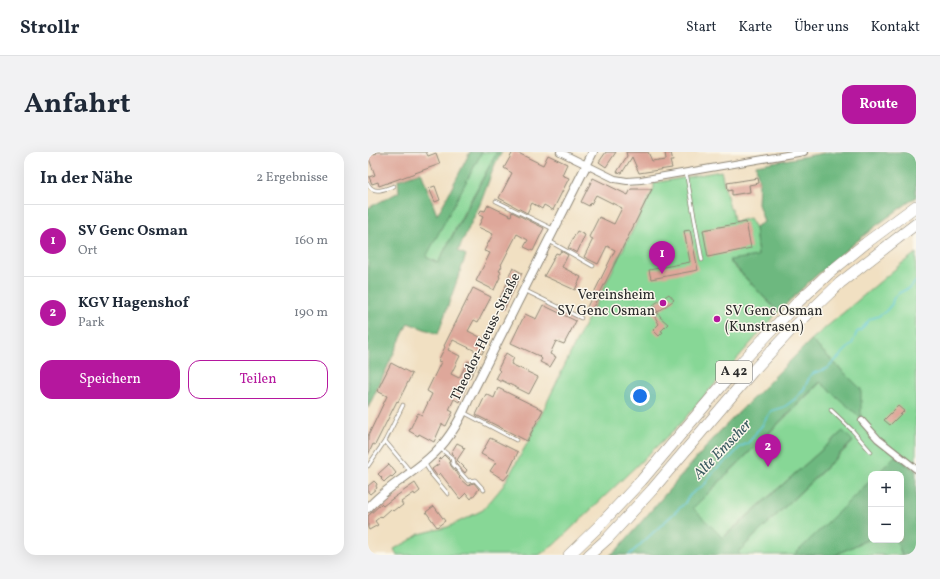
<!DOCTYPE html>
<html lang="de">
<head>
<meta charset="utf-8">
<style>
  :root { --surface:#fff; --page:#f2f2f3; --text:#1f2937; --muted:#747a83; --line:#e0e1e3; --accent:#b5179e }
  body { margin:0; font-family:Vollkorn,serif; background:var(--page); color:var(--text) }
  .controls { position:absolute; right:12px; bottom:12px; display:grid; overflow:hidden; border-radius:8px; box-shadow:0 4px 16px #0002 }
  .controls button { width:36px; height:36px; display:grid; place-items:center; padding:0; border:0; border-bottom:1px solid var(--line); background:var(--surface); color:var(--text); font:20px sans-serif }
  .you { position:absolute; left:272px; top:244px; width:14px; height:14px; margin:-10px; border:3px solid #fff; border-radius:50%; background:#1a73e8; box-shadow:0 0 0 6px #1a73e833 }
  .badge { display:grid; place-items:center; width:26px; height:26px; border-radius:50%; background:var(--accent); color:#fff; font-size:13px; font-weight:700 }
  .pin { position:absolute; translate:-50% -33px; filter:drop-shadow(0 1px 2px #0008) }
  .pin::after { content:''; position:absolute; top:21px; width:14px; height:12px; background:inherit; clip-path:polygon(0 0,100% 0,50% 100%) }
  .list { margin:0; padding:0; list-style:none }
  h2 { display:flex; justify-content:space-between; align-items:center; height:52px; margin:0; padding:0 16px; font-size:17px }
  h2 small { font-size:13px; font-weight:400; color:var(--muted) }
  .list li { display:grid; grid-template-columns:26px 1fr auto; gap:12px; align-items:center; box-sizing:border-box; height:72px; padding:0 16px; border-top:1px solid var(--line) }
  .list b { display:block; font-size:15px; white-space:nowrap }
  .list p { margin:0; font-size:13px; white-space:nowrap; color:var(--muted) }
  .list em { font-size:13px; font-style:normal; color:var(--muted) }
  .actions { display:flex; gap:8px; padding:12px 16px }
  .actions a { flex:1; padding:9px 0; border:1px solid var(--accent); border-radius:12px; text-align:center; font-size:14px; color:var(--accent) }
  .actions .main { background:var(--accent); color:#fff }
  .map { position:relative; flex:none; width:548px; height:403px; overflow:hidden; border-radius:12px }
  header { display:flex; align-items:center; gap:24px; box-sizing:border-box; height:56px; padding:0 20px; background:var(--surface); border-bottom:1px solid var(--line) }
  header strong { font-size:19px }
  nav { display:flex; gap:22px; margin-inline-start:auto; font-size:14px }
  .intro { display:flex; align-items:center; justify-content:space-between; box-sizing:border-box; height:96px; padding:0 24px }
  h1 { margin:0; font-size:28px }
  .button { padding:10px 18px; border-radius:12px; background:var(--accent); color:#fff; font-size:14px; font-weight:700 }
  main { display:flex; gap:24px; padding:0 24px }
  aside { flex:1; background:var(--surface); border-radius:12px; box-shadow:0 4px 16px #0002 }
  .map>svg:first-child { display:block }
  .green { fill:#87d796; stroke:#598160 }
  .forest { fill:#6db87f; stroke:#4c7255 }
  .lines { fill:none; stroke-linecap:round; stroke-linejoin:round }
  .stream { stroke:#5fc9db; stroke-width:1.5 }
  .building { fill:#dea79a }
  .lane-casing { stroke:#8e8676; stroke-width:4.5 }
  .street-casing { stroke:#8e8676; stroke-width:8 }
  .secondary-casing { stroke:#8e8676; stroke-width:10 }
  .highway-casing { stroke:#8e8676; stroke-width:12 }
  .lane { stroke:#fff; stroke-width:3 }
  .street { stroke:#fff; stroke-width:6 }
  .secondary { stroke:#fff; stroke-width:8 }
  .highway { stroke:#fff; stroke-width:11 }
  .poi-dot { fill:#b5179e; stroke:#fbf7ec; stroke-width:1.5 }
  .labels { text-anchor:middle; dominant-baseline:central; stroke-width:3; stroke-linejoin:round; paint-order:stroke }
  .shield { fill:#fbf7ec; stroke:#696865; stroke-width:1 }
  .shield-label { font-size:13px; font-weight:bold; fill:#2b2b2b }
  .poi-label { font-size:14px; fill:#2b2b2b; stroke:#fbf7ec; text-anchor:end }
  .street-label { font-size:14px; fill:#2b2b2b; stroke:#fbf7ec }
  .water-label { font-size:15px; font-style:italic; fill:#3b5a60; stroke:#fbf7ec }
</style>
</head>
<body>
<header>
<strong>Strollr</strong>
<nav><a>Start</a><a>Karte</a><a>Über uns</a><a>Kontakt</a></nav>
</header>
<div class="intro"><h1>Anfahrt</h1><a class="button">Route</a></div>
<main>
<aside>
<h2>In der Nähe<small>2 Ergebnisse</small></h2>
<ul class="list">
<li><span class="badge">1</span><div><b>SV Genc Osman</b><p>Ort</p></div><em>160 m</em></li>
<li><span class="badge">2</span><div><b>KGV Hagenshof</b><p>Park</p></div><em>190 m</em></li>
</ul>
<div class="actions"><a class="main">Speichern</a><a>Teilen</a></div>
</aside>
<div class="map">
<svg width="548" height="403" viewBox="0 0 548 403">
  <rect width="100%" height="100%" fill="#fbf7ec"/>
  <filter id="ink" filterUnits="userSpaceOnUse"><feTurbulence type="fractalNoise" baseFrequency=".025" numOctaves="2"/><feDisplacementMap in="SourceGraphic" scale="8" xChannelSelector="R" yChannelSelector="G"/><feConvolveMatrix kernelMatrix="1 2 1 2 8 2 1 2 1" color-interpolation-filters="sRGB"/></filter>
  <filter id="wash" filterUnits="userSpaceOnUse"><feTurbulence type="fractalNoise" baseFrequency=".012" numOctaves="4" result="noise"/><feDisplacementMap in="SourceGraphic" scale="16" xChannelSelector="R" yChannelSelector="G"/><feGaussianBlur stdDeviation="0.9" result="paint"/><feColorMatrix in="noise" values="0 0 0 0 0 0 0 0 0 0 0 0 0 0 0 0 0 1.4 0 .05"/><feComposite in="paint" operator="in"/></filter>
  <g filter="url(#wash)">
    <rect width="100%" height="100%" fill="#f1e0c2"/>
    <g class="green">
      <polygon points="114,0 129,0 95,62 70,111 57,105"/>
      <polygon points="353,19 362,57 364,57 366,70 382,66 387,75 390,104 361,109 410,160 311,273 186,393 171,403 29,403 26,397 41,389 51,382 80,375 115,358 135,334 160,290 205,196 286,36 286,31"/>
      <polygon points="548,101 548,320 527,304 509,322 503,322 503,328 427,403 373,403 370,400 485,290 475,279 354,386 325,356 453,230 493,237 443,188 533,112"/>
      <polygon points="503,386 503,388 528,388 534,403 467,403"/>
    </g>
    <g class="forest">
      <polygon points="102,0 114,0 58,105 70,111 129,0 134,0 127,12 113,50 90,99 98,103 70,182 40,171 0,256 0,56 31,40 30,28 53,20 69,63 77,49"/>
      <polygon points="462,0 548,0 548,45 509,73 473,102 441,130 410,160 361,108 390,104 387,75 396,70 390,52 391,32 388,13"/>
      <polygon points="443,188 493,237 493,266 452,230 325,356 355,386 475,279 485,289 370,400 373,403 242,403 248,399 352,279"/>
      <polygon points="527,304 548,320 548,403 534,403 528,388 533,388 533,322 509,322"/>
      <polygon points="503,328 503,386 467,403 426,403"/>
    </g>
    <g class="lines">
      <polyline class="stream" points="261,403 316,352 322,343 337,332 347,318 363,305 372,295 380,291 386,284 389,279 393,275 403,259 416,255 427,247 436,237 442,224 446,221 460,216 484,192 489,180 493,178 502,167 511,164 518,159 524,152 525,147 531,141 543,135 548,129"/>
    </g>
    <g id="blocks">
      <g class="building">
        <polygon points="8,0 58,0 60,4 68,1 72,12 11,34 10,30 4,32 1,25 7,23 0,4 9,1"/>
        <polygon points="145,0 148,0 175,13 180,3 199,12 194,23 201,26 185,58 176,53 174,57 164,51 159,61 131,46 144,21 136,16"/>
        <polygon points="238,0 248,0 238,15 231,10"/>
        <polygon points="258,0 280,0 284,9 290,8 290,9 298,8 297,0 300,0 301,2 303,1 305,9 302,9 304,16 271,21 264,5 254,21 249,20 259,4"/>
        <polygon points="225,26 260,43 263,37 284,37 223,159 218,157 247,98 239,94 230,112 216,105 225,87 221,85 231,65 246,72 254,56 228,43 223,52 222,51 221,54 213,50"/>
        <polygon points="390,26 391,31 381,33 382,40 364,43 364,38 360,39 359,31"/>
        <polygon points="67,34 72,48 67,50 61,36"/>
        <polygon points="120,53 143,64 144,60 176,76 165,99 156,95 160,88 149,82 133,113 134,114 131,119 133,120 131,124 132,125 126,138 108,129 122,101 116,99 125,82 110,75 115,65 111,63 113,58 117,59"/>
        <polygon points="378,70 383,96 340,105 335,78"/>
        <polygon points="322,78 330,118 283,127 281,118 322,110 316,79"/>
        <polygon points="209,79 217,83 209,101 200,96"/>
        <polygon points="193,99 200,103 194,115 213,125 207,138 176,124 185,108 184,108 188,101 191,102"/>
        <polygon points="145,116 154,121 136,158 128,154 141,127 140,126"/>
        <polygon points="105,136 123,145 110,170 106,168 100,179 120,189 114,202 85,188 80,198 92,204 83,222 91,226 100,209 109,213 102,226 98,224 93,233 98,235 91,250 86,247 81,258 85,260 78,274 74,272 66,290 51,282 50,284 41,279 50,261 54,263 64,242 59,239 73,210 70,209 77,195 76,194"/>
        <polygon points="301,142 306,148 290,160 285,153"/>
        <polygon points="175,153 208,169 196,192 188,189 182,202 188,205 182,215 172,210 174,207 171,204 143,191 157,162 168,167"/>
        <polygon points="284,157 288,161 289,160 293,165 292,165 300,172 293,179 295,180 291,184 285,178 291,172 283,158"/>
        <polygon points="138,201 146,206 143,212 170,225 161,242 133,228 133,230 128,227 132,219 130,217"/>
        <polygon points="23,211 44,222 30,250 29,249 7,293 5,292 0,303 0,284 19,244 9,239"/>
        <polygon points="130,236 175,258 159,289 108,263 118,242 126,246"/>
        <polygon points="530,254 536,259 522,273 516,268"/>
        <polygon points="122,286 150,300 140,321 141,322 136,328 122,319 128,310 113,302"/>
        <polygon points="89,291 95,294 94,295 97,296 89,308 99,318 97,321 88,311 87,305 83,301"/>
        <polygon points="76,303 81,308 83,314 92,325 91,326 100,334 102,332 106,331 111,337 103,347 98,341 92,347 72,321 69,324 64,317 72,311 70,309"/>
        <polygon points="21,312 28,321 24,325 23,324 19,327 16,330 13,327 14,326 10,322"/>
        <polygon points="6,329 9,332 8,334 9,336 2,342 0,340 0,334"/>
        <polygon points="47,331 52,339 47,343 46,341 33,350 35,353 31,356 30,355 25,359 23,357 14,365 13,364 7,369 10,373 1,378 0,376 0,364 13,352 15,354 24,347"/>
        <polygon points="66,354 77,369 69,375 58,360"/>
      </g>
    </g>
  </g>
  <g filter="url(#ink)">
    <use href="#blocks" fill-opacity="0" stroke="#8e8676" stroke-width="1"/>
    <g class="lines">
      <defs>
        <g id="lane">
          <polyline points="318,20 334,108"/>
          <path d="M0,32C6,43 16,37 26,34"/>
          <polyline points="128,49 185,77"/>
          <polyline points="181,89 225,114"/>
          <polyline points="156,138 213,166"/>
          <polyline points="463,258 484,278 503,300"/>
          <polyline points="95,260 148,288"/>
          <polyline points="17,289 42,319"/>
          <polyline points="73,297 84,306 85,312 100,329 107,328 116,338"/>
          <polyline points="57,312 64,323 80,342"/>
          <polyline points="0,314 17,289 35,253"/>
        </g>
        <g id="street">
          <polyline points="192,0 247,27 259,29 273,28 436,0"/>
          <polyline points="494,269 510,287 548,317"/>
        </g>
        <path id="secondary" d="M0,356C17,336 41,324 60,307C79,291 91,271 100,249L225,0"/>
        <g id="highway">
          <polyline points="201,403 230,375 273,329 372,212 430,150 461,121 498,91 548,54"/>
          <polyline points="221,403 239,387 284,338 384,220 421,180 472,131 535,82 548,72"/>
        </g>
      </defs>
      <use href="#lane" class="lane-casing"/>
      <use href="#street" class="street-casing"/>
      <use href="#secondary" class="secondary-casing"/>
      <use href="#highway" class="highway-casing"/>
      <use href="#lane" class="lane"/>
      <use href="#street" class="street"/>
      <use href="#secondary" class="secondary"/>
      <use href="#highway" class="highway"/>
    </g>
  </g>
  <g class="poi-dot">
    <circle cx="295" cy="151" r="4"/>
    <circle cx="349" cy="167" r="4"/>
  </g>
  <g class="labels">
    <rect class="shield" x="348" y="209" width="36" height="22" rx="3"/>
    <g class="shield-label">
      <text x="366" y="220">A 42</text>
    </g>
    <g class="poi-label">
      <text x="287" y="143">Vereinsheim<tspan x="287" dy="16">SV Genc Osman</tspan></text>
      <text x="357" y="159" text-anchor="start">SV Genc Osman<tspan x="357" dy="16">(Kunstrasen)</tspan></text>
    </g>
    <g class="street-label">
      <text transform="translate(118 185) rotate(-64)">Theodor-Heuss-Straße</text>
    </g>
    <g class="water-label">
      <text transform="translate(355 298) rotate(-46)">Alte Emscher</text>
    </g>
  </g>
</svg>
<div class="controls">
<button>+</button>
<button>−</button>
</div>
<div class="you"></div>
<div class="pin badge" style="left:294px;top:122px">1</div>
<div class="pin badge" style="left:400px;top:315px">2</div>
</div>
</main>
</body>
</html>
